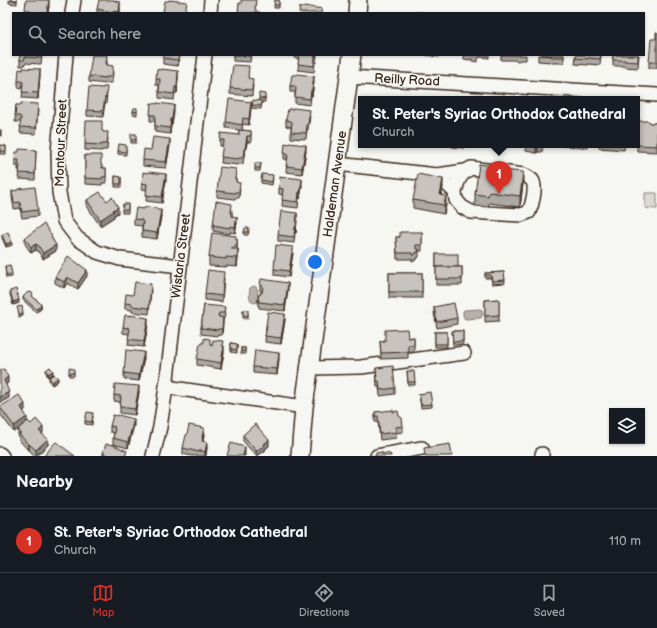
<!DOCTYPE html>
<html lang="en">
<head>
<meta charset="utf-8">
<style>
  :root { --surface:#171b24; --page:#242831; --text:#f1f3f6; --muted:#9ea1a6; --line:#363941; --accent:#d93025 }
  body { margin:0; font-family:"Balsamiq Sans",sans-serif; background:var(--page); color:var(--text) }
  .controls { position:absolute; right:12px; bottom:12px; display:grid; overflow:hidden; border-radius:0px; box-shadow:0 1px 3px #0004 }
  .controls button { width:36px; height:36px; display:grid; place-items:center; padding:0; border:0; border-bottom:1px solid var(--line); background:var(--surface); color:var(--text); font:20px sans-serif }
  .you { position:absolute; left:315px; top:262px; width:14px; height:14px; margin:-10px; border:3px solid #fff; border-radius:50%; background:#1a73e8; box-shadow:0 0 0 6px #1a73e833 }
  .badge { display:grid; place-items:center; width:26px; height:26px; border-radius:50%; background:var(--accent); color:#fff; font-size:13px; font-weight:700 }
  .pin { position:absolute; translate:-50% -33px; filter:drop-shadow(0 1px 2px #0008) }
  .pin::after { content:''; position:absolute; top:21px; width:14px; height:12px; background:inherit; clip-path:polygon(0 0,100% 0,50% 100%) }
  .popup { position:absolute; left:358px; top:96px; width:282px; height:52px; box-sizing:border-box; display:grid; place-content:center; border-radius:0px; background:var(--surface); filter:drop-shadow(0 1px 3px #0005); font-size:13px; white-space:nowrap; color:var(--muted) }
  .popup b { font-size:15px; color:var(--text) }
  .popup::after { content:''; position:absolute; left:50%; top:100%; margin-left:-8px; border:8px solid transparent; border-top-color:var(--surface) }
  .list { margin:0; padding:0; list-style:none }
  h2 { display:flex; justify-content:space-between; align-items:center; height:52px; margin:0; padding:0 16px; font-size:17px }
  h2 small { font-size:13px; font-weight:400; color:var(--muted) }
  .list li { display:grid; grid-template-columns:26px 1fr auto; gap:12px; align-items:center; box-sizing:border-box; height:64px; padding:0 16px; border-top:1px solid var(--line) }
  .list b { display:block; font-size:15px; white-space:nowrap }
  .list p { margin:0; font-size:13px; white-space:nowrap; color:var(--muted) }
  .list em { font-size:13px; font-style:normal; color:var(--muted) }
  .icon { flex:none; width:22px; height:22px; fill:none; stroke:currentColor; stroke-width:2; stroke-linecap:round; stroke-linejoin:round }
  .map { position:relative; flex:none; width:657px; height:456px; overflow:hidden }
  .search { position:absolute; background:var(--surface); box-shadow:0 1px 3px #0004; left:12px; right:12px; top:12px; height:44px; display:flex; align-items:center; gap:10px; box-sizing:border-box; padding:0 14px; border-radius:0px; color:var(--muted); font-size:15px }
  .sheet { height:116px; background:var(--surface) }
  nav { display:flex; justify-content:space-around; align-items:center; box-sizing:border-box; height:56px; border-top:1px solid var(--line); background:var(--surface); font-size:11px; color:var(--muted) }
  nav a { display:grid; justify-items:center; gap:2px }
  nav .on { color:var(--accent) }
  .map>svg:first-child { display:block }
  .green { fill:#dad9d3; stroke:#8a8278 }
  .water { fill:#b6b0a9; stroke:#857a71 }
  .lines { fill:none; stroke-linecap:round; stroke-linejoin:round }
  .minor-casing { stroke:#3b2a1e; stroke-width:16 }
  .major-casing { stroke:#3b2a1e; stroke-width:20 }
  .minor { stroke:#f6f6f2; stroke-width:13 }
  .major { stroke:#f6f6f2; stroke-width:17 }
  .wall { fill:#aca8a3; stroke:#3b2a1e }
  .shaded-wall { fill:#8c8885; stroke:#3b2a1e }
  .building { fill:#c8c3be; stroke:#3b2a1e }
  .labels { text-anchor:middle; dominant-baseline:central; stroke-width:3; stroke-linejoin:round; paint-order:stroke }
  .street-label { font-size:13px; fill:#3b2a1e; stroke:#f6f6f2 }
</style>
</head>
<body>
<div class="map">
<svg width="657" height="456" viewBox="0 0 657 456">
  <rect width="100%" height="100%" fill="#f6f6f2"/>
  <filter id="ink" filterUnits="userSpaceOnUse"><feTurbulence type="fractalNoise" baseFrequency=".025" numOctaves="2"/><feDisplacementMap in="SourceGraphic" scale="8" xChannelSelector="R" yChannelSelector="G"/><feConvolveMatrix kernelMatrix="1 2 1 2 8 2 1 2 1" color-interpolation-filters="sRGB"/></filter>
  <g filter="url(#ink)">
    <polygon class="green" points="645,193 657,193 657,209 645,208"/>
    <g class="water">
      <path d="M254,286L256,287L258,290C257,294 258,298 257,302L254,303C248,300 249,294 250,288Z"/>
      <path d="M480,309L482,310L483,314L481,318L465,319C463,317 462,312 464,310Z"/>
    </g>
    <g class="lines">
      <defs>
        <g id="minor">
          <polyline points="72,13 74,0"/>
          <polyline points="210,13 211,0"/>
          <polyline points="66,55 58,153 59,192 64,221 77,238 97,252 120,259 180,266"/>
          <polyline points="349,77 657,95"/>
          <polyline points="337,164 437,175 465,171"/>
          <path d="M437,175L455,192L456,200L462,207L471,212L521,215L529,212C532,205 537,187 532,180C530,178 527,176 524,175L471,168C460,174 458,180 455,192"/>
          <polyline points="310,368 361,367 464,353"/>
          <polyline points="166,387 304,407"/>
          <polyline points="0,454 2,456"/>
          <polyline points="542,454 542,456"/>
          <polyline points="153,456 160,427 166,387 205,55"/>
          <polyline points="377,456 422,448"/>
        </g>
        <g id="major">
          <polyline points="357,13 358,0"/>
          <polyline points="300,456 304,407 352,55"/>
        </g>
      </defs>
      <use href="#minor" class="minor-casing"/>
      <use href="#major" class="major-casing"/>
      <use href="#minor" class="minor"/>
      <use href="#major" class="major"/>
    </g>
    <g class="wall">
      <polygon points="9,0 17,0 17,4 9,3"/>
      <polygon points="275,0 279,0 279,8 274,8"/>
      <polygon points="116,1 120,8 120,13 97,13 97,9"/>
      <polygon points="49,6 48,13 25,13 25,10"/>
      <polygon points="657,32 657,68 649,68 649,62 656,39"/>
      <polygon points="20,55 42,55 41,64 25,63 24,66 20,66"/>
      <polygon points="163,55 180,55 178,66 163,64"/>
      <polygon points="233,55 251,55 250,62 233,61"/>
      <polygon points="294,55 317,55 316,63 315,62 314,72 298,70 299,59 294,58"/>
      <polygon points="426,55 452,55 452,56 439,55 439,57"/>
      <polygon points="464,55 489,55 489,58 480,57 479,58 478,58 478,62 472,61 472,59 470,59 470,60 464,59"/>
      <polygon points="501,55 526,55 526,60 520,60 519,61 513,60 501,60"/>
      <polygon points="538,55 564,55 564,63 552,63 551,62 538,61"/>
      <polygon points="576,55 601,55 600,65 588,64 588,65 575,64"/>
      <polygon points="613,55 639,55 638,68 625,67 625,66 613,66"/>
      <polygon points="107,60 107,64 108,65 113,72 112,83 106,83 106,84 89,82 89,76"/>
      <polygon points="40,75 38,99 22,98 23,88 18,87 18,81"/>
      <polygon points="178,77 177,93 175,93 174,100 159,98 159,85 156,85 156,79"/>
      <polygon points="248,78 253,85 252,96 230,94 230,88"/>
      <polygon points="314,82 312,96 311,96 310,105 295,103 295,92 290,92 290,86"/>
      <polygon points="107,93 106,104 105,103 103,117 87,116 87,110"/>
      <polygon points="265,97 265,102 262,102 261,109 252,108 252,105 259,101 259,98"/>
      <polygon points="16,105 38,110 36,134 20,133 21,123 20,122 15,122"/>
      <polygon points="251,108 249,125 243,124 242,130 251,131 251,142 247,142 245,155 244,155 243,164 239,164 238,165 221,163 223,146 220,146 220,140 239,135 239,130 226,128 226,122"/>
      <polygon points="133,111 137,111 137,115 133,114"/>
      <polygon points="174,111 172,125 171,125 170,134 155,132 155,121 150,121 150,115"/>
      <polygon points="310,116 308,130 307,130 306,139 291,138 291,127 286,126 286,120"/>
      <polygon points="650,123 657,123 657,152 637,151 637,145"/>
      <polygon points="102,131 108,138 107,150 102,150 102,151 85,150 85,144"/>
      <polygon points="136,137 136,143 131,143 131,140"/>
      <polygon points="0,145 6,146 6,154 0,154"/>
      <polygon points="170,145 166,168 143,166 143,160"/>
      <polygon points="452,145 464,145 464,148 452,147"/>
      <polygon points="526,145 543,145 542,152 538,152 536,153 526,151"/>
      <polygon points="563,145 588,145 588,148 563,146"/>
      <polygon points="599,145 625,145 624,150 599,148"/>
      <polygon points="126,148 126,155 118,154 118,151"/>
      <polygon points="36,150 35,180 19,179 20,170 18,170 18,166 15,166 15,160 19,152"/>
      <polygon points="306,151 302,174 286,172 287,159 284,159 284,153"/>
      <polygon points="85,155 101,165 102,168 106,168 106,183 102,183 102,185 85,184"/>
      <polygon points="261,163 260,171 255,171 255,168"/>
      <polygon points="492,169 523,184 520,207 489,203 488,207 475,206 475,194"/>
      <polygon points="236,175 236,182 240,189 239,198 235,198 235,199 217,197 217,191"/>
      <polygon points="115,176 121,177 121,187 115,187"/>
      <polygon points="273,178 272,185 261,183 261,180"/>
      <polygon points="166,180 162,203 146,201 147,190 142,189 142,183"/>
      <polygon points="302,185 300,199 299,198 298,208 282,206 283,195 279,194 279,188"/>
      <polygon points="443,187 441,195 446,205 444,214 413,208 413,200"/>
      <polygon points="12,191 38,210 38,216 22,218 20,208 14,209 12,197"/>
      <polygon points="87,200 107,201 118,213 114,215 114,217 100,226 87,206"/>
      <polygon points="128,204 128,213 122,213 122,210"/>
      <polygon points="157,210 161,216 157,239 142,237 142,226 134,225 134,219"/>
      <polygon points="232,210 232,216 237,223 235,233 230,232 230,234 213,231 213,225"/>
      <polygon points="297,219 296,233 295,233 294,243 278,241 278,235"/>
      <polygon points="249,231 248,235 244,235 244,232"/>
      <polygon points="422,232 422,251 419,251 419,257 417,258 417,259 415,259 415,261 412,261 412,259 397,259 396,237 400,237"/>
      <polygon points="30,234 52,238 56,251 43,259 38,251 37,251 36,250 31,253 25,244 25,238 30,235"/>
      <polygon points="2,235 12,245 6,247 2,238"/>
      <polygon points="236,239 237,239 238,258 237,267 226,266 226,267 209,266 209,257"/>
      <polygon points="293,253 289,277 274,275 274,269"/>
      <polygon points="436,254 458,267 462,267 462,285 436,285"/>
      <polygon points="5,266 12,274 12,277 6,278"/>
      <polygon points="504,272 505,283 492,284 491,278 485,278 485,273"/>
      <rect x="389" y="273" width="33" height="25"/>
      <polygon points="87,276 78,289 67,283 64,288 55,283 55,277"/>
      <polygon points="224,278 222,302 205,300 205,294"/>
      <polygon points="260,285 288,289 285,311 259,308 259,306 258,306 258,300 260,295 262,293 262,292 260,291"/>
      <polygon points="151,290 149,314 132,312 132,310 125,309 125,303 133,295"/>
      <polygon points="10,291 19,303 13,305 10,294"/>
      <polygon points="23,297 33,297 41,304 41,309 38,311 36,312 23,300"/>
      <polygon points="499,299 499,321 485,322 485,300"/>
      <polygon points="204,305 225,313 224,319 223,319 222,335 218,335 218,336 201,334 201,328"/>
      <polygon points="434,307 457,318 457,324 437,328 434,313"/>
      <polygon points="243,310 248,313 248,319 243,318"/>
      <polygon points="285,320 281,344 265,342 266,326"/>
      <polygon points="148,324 144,347 128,345 129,334 123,333 123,327"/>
      <polygon points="452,331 463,331 463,344 453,345"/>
      <rect x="435" y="332" width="12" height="15"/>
      <polygon points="414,337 414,351 408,351 408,358 381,359 380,341"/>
      <polygon points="231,343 237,344 237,353 231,352"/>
      <polygon points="210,344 223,346 224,352 221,369 197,365 197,359"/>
      <rect x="241" y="348" width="4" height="6"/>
      <polygon points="144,358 139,381 124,379 124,373"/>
      <polygon points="279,359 277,375 253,373 253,367"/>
      <polygon points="376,368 395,388 395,394 380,396 379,387 377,387"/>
      <polygon points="46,370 53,374 48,377 46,373"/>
      <polygon points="407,371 415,382 415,385 408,385"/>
      <polygon points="74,372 74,376 69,376 69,373"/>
      <polygon points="49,377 58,381 52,385 49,381"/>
      <polygon points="139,392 135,415 120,413 120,402 114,401 114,395"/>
      <polygon points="419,394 432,404 432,407 421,408"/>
      <polygon points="0,407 25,410 23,412 27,421 43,433 42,434 48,445 36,456 35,456 29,450 28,450 19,440 19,437 18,435 18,429 14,432 0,414"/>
      <polygon points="375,412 393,412 399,416 403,426 403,432 396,433 396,438 380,440 378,422 375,422"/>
      <polygon points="93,416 92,425 85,424 85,421"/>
      <polygon points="134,425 128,448 113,444 113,438 114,433 110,432 110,426"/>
      <polygon points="204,434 203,441 207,448 206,456 191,456 183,454 183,448"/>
      <polygon points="243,435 269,446 265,449 265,451 257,456 256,456 243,441"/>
      <polygon points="103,453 127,456 103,456"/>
    </g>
    <g class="shaded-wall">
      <polygon points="49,0 49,6 48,13 47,13"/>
      <polygon points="120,2 120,13 119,13"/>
      <polygon points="179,55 180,55 178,66 178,60"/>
      <polygon points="40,69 40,75 38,99 38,93"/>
      <polygon points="178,71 178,77 177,93 177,87"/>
      <polygon points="314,76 314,82 312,96 312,90"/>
      <polygon points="251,102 251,108 249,125 249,119"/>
      <polygon points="174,105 174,111 172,125 172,119"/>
      <polygon points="171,119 171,125 170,134 170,128"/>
      <polygon points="247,136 247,142 245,155 245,149"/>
      <polygon points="170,139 170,145 166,168 166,162"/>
      <polygon points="306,145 306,151 302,174 302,168"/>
      <polygon points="538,146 538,152 536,153 536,147"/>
      <polygon points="523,172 523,184 520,207 520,196"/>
      <polygon points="166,174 166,180 162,203 162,197"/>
      <polygon points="302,179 302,185 300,199 300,193"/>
      <polygon points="443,179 443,187 440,204 440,195"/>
      <polygon points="446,196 446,205 444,214 444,205"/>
      <polygon points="118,207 118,213 114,215 114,217 100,226 100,220"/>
      <polygon points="161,210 161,216 157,239 157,233"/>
      <polygon points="297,213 297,219 296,233 296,227"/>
      <polygon points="237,217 237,223 235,233 235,227"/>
      <polygon points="12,242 12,245 6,247 6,244"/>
      <polygon points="36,244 36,250 31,253 31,247"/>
      <polygon points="56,245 56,251 43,259 43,253"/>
      <polygon points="293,247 293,253 289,277 289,271"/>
      <polygon points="238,249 238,258 237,267 237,258"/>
      <polygon points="87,270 87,276 78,289 78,283"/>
      <polygon points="67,277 67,283 64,288 64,282"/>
      <polygon points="288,283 288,289 285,311 285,305"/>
      <polygon points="19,300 19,303 13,305 13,302"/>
      <polygon points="41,304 41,309 38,311 38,308"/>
      <polygon points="23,313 23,316 19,317 19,314"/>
      <polygon points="285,314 285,320 281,344 281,338"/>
      <polygon points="148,318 148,324 144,347 144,341"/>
      <polygon points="223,318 223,324 222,335 222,329"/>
      <polygon points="224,346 224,352 221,369 221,363"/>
      <polygon points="144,352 144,358 139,381 139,375"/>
      <polygon points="279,353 279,359 277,375 277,369"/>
      <polygon points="53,371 53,374 48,377 48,374"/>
      <polygon points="8,377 8,383 4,386 4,380"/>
      <polygon points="58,378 58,381 52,385 52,382"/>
      <polygon points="139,386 139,392 135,415 135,409"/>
      <polygon points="9,392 9,398 0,403 0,397"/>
      <polygon points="25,404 25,410 21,413 21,407"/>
      <polygon points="27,417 27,423 14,432 14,426"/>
      <polygon points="134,419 134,425 128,448 128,442"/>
      <polygon points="43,427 43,433 39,437 39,431"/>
      <polygon points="204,428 204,434 203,440 203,444 202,438"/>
      <polygon points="48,439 48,445 36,456 36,450"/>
      <polygon points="269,440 269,446 265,449 265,451 256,456 256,451"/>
      <polygon points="207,442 207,448 205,456 205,452"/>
      <rect x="28" y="444" width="1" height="6"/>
      <polygon points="245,447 245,456 243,456"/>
    </g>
    <g class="building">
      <polygon points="10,0 17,0 17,1"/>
      <polygon points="26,0 49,0 47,13 30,13 30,10 25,10"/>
      <polygon points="99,0 115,0 115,1 120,2 119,12 114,11 113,12 97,9"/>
      <polygon points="169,0 187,2 185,13 168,13 163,12 165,1 169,1"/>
      <polygon points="241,0 256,0 255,9 256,9 256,12 260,12 260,13 238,13 239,3 241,4"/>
      <polygon points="275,0 279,0 279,5 274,5"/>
      <polygon points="305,6 322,9 321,13 299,13 300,7 305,7"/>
      <polygon points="413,12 423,12 423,13 412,13"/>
      <polygon points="656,32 657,32 657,62 649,62 651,39 656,39"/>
      <polygon points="20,55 41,55 41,58 25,57 24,60 20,60"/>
      <polygon points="92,55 107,55 106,64 108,64 107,65 113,66 112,77 106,77 106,78 89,76"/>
      <polygon points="163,55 179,55 178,60 163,58"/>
      <polygon points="237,55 250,55 250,56"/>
      <polygon points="299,55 316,55 316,57 315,56 314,66 298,64"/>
      <polygon points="541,55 564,55 564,57 552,57 551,56"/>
      <polygon points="576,55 601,55 600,59 588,58 588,59 575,58"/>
      <polygon points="613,55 638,55 638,62 625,61 625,60 613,60"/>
      <polygon points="233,65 249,66 248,78 253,79 252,90 230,88"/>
      <polygon points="23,68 40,69 38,93 22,92 23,82 22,81 18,81 19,69 23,70"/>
      <polygon points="157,69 161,70 161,69 178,71 177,87 175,87 174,94 159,92 160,79 156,79"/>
      <polygon points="297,74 314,76 312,90 311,90 310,99 295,97 296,88 295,86 290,86 292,75 296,75"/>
      <polygon points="89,87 103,88 103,87 107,87 106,98 105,97 103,111 87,110"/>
      <polygon points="259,93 265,94 265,99 259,98"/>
      <polygon points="229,99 251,102 249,119 243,118 242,125 226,122"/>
      <polygon points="253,100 262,101 261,106 252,105"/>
      <polygon points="21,103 38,104 36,128 20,127 21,118 20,116 15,116 16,105 21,105"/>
      <polygon points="151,103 157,104 157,103 174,105 172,119 171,119 170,128 155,126 155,115 150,115"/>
      <polygon points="134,108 137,108 137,112 133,111"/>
      <polygon points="293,108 310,110 308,124 307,124 306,133 291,132 292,122 291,121 286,120 288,109 293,109"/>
      <polygon points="86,121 102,121 102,131 103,131 103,132 108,132 107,144 102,144 102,145 85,144"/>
      <polygon points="637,121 649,121 650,123 657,123 657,146 637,145"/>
      <rect x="0" y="130" width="1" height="6"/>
      <polygon points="239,130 251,131 251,136 247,136 245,149 244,149 243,158 239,158 238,159 221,157 223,143 224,143 224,140 220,140 221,133 239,135"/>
      <rect x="131" y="134" width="5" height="6"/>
      <polygon points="153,137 170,139 166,162 143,160 144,149 151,150"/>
      <polygon points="285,143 289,144 289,143 306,145 302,168 286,166 288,156 287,156 287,153 284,153"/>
      <polygon points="119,144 126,145 126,152 118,151"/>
      <polygon points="0,145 6,146 6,151 0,151"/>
      <polygon points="526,145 542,145 542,146 538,146 536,147"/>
      <polygon points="19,149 36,150 35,174 19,173 20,164 18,164 19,160 15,160 16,152 19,152"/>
      <polygon points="85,155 101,155 101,165 102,165 102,168 106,168 106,177 102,177 102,179 85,178"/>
      <polygon points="255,163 261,163 260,168 255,168"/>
      <polygon points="479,164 492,166 491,169 523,172 520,196 489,192 488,196 475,194"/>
      <polygon points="220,167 236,169 235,179 236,179 236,182 240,183 239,192 235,192 235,193 217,191"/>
      <polygon points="143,172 148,173 148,172 166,174 162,197 146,195 147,184 142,183"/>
      <polygon points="262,174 273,175 272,182 261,180"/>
      <polygon points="418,174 443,179 440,195 446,196 444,205 413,200"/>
      <polygon points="115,176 121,177 121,184 115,184"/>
      <polygon points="280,177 285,178 285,177 302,179 300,193 299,192 298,202 282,200 283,189 279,188"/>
      <polygon points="35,187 38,210 22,212 20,202 14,203 12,191 18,190 18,189"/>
      <polygon points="100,192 106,200 107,201 112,197 118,207 113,210 114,211 100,220 87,200"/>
      <polygon points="216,201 232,204 231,213 232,213 232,216 237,217 235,227 230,226 230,228 213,225"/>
      <polygon points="123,204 128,204 128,210 122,210"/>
      <polygon points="146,207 157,208 157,210 161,210 157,233 142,231 143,222 142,222 142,220 134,219 136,208 144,209 144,208 145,208"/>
      <polygon points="281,211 297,213 296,227 295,227 294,237 278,235"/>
      <polygon points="44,224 52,236 51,237 56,245 43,253 38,245 37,245 36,244 31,247 25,238 30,234"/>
      <polygon points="245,228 249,228 248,232 244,232"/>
      <polygon points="8,232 12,242 6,244 2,235"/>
      <polygon points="400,232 422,232 422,245 416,245 416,249 419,249 419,251 417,252 417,253 415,253 415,255 412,255 412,253 397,253 396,237 400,237"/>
      <polygon points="212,233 236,236 236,239 237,239 237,245 235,245 235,248 232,247 232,249 238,249 237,258 226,257 226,259 209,257"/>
      <polygon points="276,245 293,247 289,271 274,269"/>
      <rect x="436" y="254" width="22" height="13"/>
      <polygon points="68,256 87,270 78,283 67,277 64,282 55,277"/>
      <polygon points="10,265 12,274 6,275 5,266"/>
      <rect x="436" y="267" width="26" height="12"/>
      <polygon points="208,270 224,272 222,296 205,294"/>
      <polygon points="504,272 505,280 492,281 491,275 485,275 485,273"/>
      <rect x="389" y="273" width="33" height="19"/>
      <polygon points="261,279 288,283 285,305 259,302 259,300 258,300 259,294 260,295 260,293 262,293 263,286 260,285"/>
      <polygon points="135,282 151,284 149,308 132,306 132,304 125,303 126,294 133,295"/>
      <polygon points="16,289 19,300 13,302 10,291"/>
      <polygon points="28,292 30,293 31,292 33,294 32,296 41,304 40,305 41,306 38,308 36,309 23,297"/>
      <polygon points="499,299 499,315 485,316 485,300"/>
      <polygon points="454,303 457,318 437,322 434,307"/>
      <polygon points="204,305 225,307 224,313 219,313 218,316 219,316 219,317 223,318 222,329 218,329 218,330 201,328"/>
      <polygon points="22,306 23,313 19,314 17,307"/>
      <polygon points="243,310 248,310 248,316 243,315"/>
      <polygon points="268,312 285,314 281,338 265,336 267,326 266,326"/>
      <polygon points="125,315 130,316 130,315 148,318 144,341 128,339 130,329 129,329 129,328 123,327"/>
      <polygon points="407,329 408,338 414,337 414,345 408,345 408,352 381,353 380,341 385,341 385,330"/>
      <polygon points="452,331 463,331 463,341 453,342"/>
      <rect x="435" y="332" width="12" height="12"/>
      <polygon points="204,338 210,339 210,344 212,345 213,340 223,341 222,346 224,346 221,363 197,359 200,344 202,344 202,342 204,342"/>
      <polygon points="231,343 237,344 237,350 231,349"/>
      <rect x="241" y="348" width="4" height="3"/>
      <polygon points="126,350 144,352 139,375 124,373"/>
      <polygon points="255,350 279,353 277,369 253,367"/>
      <polygon points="393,366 395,388 380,390 379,381 377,381 376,368"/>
      <polygon points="50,367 53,371 48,374 46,370"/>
      <polygon points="69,368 74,369 74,373 69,373"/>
      <polygon points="4,369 8,377 4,380 9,392 0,397 0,371"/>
      <polygon points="407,371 414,371 415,382 408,382"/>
      <polygon points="54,374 58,378 52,382 49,377"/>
      <polygon points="115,384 139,386 135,409 120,407 121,398 120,398 121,396 114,395"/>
      <polygon points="430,392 432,404 421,405 419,394"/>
      <polygon points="19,395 25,404 21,407 27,417 14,426 0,407"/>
      <polygon points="393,410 393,412 398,411 399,416 402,418 403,426 396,427 396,432 380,434 378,416 375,416 375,412"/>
      <polygon points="87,412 93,413 92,422 85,421"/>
      <polygon points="113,415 117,416 118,415 134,419 128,442 113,438 115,429 114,428 115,427 110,426"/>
      <polygon points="36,419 43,427 39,431 48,439 36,450 29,444 28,444 19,434 21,433 18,429 28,421 31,424"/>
      <polygon points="255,424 269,440 264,444 265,445 256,451 243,435"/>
      <polygon points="189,425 204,428 202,438 203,438 202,441 207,442 205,452 200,450 199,452 183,448 186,435 187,435"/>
      <polygon points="56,442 75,456 44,456 53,445"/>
      <polygon points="231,443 245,447 243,456 229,456 227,455"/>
      <polygon points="106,444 110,445 111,444 127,451 125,456 106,456 107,455 103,453"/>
      <polygon points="450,444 452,456 425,456 424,448"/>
      <polygon points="382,452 382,454 388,453 391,455 391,456 370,456 376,455 376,453"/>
    </g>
  </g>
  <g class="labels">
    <g class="street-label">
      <text transform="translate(407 80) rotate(3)">Reilly Road</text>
      <text transform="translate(61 143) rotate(-88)">Montour Street</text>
      <text transform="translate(335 184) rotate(-82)">Haldeman Avenue</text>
      <text transform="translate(181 256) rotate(-83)">Wistaria Street</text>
    </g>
  </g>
</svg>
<div class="controls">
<button><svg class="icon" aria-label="layers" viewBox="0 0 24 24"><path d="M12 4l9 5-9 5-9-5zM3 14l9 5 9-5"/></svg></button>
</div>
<div class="you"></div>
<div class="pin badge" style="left:499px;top:194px">1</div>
<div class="popup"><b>St. Peter's Syriac Orthodox Cathedral</b>Church</div>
<div class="search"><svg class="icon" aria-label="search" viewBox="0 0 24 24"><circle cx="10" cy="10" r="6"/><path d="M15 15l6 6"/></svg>Search here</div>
</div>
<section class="sheet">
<h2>Nearby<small></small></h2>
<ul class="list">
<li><span class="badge">1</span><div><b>St. Peter's Syriac Orthodox Cathedral</b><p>Church</p></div><em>110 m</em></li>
</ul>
</section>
<nav>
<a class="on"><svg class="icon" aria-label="map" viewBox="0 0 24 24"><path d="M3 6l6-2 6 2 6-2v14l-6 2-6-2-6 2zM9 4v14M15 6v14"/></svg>Map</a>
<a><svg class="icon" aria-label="directions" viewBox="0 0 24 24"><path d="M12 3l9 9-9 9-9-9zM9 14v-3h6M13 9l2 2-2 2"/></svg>Directions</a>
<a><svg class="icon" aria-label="saved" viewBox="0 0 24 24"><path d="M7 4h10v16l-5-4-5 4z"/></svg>Saved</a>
</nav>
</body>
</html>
